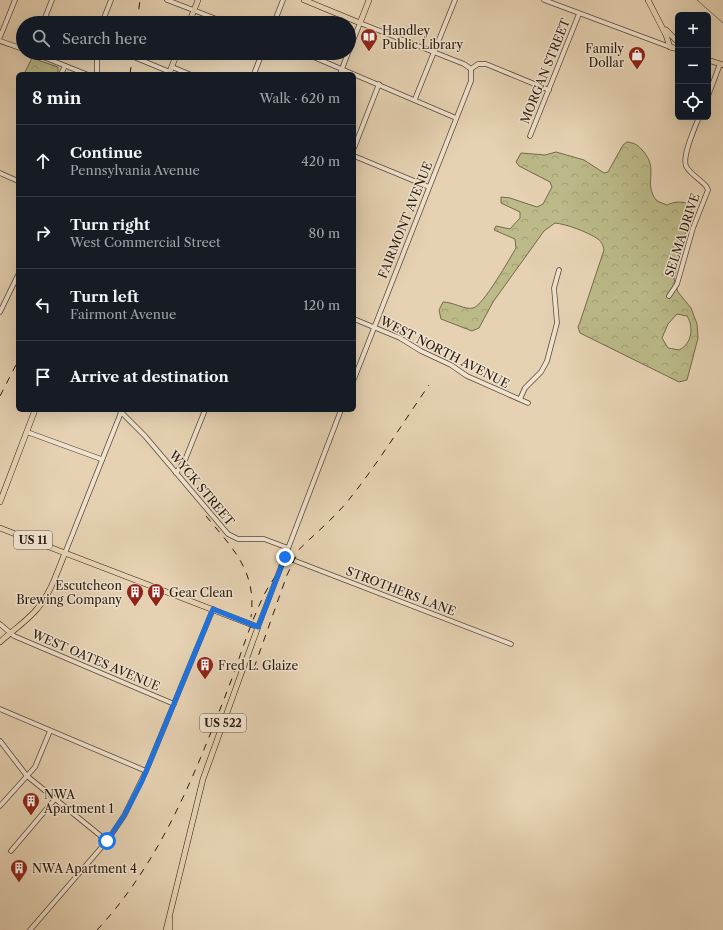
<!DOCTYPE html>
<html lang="en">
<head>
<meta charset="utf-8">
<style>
  :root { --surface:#171b24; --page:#242831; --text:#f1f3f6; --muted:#9ea1a6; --line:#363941 }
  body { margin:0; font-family:"Libre Caslon Text",serif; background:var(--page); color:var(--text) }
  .controls { position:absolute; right:12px; top:12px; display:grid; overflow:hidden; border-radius:6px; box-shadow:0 4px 16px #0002 }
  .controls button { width:36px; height:36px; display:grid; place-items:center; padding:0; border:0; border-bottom:1px solid var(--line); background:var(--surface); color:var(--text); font:20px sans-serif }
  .stop { position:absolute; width:12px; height:12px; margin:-9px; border:3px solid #1a73e8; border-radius:50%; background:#fff }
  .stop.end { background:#1a73e8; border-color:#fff; box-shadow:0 1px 4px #0008 }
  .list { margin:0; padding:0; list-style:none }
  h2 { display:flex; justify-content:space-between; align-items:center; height:52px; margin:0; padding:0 16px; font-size:17px }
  h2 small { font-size:13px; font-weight:400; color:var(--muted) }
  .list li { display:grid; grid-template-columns:26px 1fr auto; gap:12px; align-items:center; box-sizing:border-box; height:72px; padding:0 16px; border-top:1px solid var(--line) }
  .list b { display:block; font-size:15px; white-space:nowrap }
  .list p { margin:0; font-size:13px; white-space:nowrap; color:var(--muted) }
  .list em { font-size:13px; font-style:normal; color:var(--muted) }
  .icon { flex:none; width:22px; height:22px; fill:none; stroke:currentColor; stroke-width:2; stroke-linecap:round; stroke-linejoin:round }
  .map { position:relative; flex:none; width:723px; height:930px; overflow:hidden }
  .search { position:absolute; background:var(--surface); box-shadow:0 4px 16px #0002; left:16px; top:16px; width:340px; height:44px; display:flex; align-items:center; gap:10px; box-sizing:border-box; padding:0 14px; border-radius:22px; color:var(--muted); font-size:15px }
  .panel { position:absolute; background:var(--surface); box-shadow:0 4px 16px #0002; left:16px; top:72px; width:340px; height:340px; border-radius:6px }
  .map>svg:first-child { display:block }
  .forest { fill:url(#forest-crowns); stroke:#726a4a; fill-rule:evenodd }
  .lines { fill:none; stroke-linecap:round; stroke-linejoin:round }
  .stream { stroke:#6b7969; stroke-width:1 }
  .minor-casing { stroke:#584836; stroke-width:5.5 }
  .major-casing { stroke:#291a0d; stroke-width:6 }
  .minor { stroke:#efe2ce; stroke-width:4 }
  .major { stroke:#e6d2b3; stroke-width:5 }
  .rail { stroke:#291a0d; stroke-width:1; stroke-dasharray:7 7; stroke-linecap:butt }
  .route { stroke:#1a73e8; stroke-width:5 }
  .labels { text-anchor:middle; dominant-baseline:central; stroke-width:3; stroke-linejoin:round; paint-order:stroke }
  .shield { fill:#efe2ce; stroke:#645647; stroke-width:1 }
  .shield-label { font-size:11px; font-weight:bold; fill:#291a0d }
  .poi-label { font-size:12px; fill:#291a0d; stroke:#efe2ce; text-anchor:start }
  .street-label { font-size:12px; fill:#291a0d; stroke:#efe2ce }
</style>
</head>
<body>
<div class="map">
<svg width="723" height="930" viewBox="0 0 723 930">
  <defs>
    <pattern id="forest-crowns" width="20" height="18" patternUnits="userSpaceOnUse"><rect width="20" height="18" fill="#bbba88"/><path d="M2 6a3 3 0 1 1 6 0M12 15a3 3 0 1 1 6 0" fill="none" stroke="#a19f74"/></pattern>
  </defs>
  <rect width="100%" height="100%" fill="#e6d2b3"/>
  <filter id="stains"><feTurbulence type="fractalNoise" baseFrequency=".005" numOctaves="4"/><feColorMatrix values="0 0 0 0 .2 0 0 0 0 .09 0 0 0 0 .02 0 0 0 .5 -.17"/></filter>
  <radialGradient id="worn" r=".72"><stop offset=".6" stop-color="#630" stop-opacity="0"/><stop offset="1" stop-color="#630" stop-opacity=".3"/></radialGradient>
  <g class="forest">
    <polygon points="32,58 58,67 58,74 24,74"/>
    <path d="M627,142C635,143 638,145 643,151C660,170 642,183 657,201L667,205C675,201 687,200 692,208L674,279L678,292L691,308L697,324L698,338L687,380L679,382L580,333L578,327L580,322L604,250C603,246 602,242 598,239C588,232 566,224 555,223L544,231L493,302L479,328L472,331L441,319L439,310L443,302C453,302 465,310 473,308C483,306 510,258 516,248L515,239L494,230L496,226L510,229L520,218V212L501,203V197L510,198L537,207L543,204L552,187L550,182L519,166L516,162L521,153L545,155L556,152L584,160L604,173L608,172L623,145ZM677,314L687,316C694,327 692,344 679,350L668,348L662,338L668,324Z"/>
  </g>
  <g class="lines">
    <polyline class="stream" points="697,0 723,23"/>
    <defs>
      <g id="minor">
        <polyline points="52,0 44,20 52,23"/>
        <polyline points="167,0 227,23"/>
        <polyline points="544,0 670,47"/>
        <polyline points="102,23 111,0"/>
        <polyline points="274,23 283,0"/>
        <polyline points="0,37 15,0"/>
        <polyline points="0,41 23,49"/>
        <polyline points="349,51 360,23 464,64 471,69"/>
        <polyline points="33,53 86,74"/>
        <polyline points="124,53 170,72"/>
        <polyline points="304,53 456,118"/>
        <polyline points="172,67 189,74"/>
        <polyline points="471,69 478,64 486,64 549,90"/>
        <polyline points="61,74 65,66"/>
        <polyline points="97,74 97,53"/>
        <polyline points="254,74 262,53"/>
        <polyline points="340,74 348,53"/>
        <polyline points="708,96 720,64"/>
        <polyline points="415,99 455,0"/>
        <polyline points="530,136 579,14"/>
        <polyline points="354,148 379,84"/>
        <polyline points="354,156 429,187"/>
        <polyline points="0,173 18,181"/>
        <path d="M669,296L677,284L693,228L708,190L706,186C701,180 689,173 686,166C682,155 695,128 699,117"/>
        <polyline points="0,312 18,275"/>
        <polyline points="354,319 400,338 421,351 451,365 467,376 528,403"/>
        <polyline points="354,379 471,81 471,69"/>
        <polyline points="520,399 525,388 541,372 547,361 557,323 554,288 559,270"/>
        <polyline points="119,410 145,436 228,534 238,539 264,539 288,548"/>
        <polyline points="27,432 101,459"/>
        <polyline points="176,473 185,460 205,410"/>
        <polyline points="65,553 122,410"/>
        <polyline points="285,557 511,644"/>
        <polyline points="0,624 14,636 174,704"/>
        <polyline points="258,627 341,410"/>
        <polyline points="0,709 146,771"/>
        <polyline points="0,741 27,776 107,841"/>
        <polyline points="0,806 35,767 50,731"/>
        <polyline points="11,851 55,799"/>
        <polyline points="30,930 107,841 124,816 147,769 213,609"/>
      </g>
      <g id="major">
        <polyline points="304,0 360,23 369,0"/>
        <polyline points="648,0 666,35 670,47 678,49"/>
        <polyline points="189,23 198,0"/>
        <polyline points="666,30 678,42"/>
        <polyline points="708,60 723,65"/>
        <polyline points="169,74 177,53"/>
        <polyline points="0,502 35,410"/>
        <polyline points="0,528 258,627 203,779 166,930"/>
        <path d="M0,642C12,631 27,621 37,609C51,593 57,572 65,553"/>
        <polyline points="170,919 170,930"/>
      </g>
    </defs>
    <use href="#minor" class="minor-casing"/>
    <use href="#major" class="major-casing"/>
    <use href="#minor" class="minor"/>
    <use href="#major" class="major"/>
    <g class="rail">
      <polyline points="137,23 140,0"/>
      <polyline points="130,74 133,53"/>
      <polyline points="0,396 18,361"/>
      <path d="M206,516C233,549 257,571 251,617"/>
      <polyline points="254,668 287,575 298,552"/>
      <path d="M97,930C163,859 197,769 231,681C242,651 251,621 265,593C286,554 320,534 347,502C377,465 402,424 429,385"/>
    </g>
  </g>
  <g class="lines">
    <polyline class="route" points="107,841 125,814 142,781 213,609 258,627 285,557"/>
  </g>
  <defs>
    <symbol id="library-pin" viewBox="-11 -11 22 30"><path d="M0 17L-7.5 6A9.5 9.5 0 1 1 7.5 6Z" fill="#8f2418" stroke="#efe2ce"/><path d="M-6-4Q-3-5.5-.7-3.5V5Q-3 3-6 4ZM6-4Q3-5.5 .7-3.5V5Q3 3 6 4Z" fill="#fff"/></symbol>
    <symbol id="shop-pin" viewBox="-11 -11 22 30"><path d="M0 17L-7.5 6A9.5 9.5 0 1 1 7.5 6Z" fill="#8f2418" stroke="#efe2ce"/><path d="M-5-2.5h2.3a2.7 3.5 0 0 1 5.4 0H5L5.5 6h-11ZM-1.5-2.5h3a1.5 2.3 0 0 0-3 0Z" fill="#fff"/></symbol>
    <symbol id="building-pin" viewBox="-11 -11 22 30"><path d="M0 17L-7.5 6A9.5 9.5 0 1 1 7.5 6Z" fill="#8f2418" stroke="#efe2ce"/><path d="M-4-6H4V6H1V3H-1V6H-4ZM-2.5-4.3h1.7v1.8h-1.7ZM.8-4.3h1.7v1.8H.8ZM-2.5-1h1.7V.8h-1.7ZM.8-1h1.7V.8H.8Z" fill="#fff"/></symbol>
  </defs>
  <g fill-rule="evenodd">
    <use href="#library-pin" x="359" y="27" width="20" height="27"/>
    <use href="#shop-pin" x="627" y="45" width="20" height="27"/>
    <use href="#building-pin" x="125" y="582" width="20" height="27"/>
    <use href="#building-pin" x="146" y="582" width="20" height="27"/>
    <use href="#building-pin" x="195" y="655" width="20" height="27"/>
    <use href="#building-pin" x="21" y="791" width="20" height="27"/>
    <use href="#building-pin" x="9" y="858" width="20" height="27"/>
  </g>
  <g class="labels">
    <g class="shield">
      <rect x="14" y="531" width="38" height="18" rx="3"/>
      <rect x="200" y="714" width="46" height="18" rx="3"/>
    </g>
    <g class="shield-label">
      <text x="33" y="540">US 11</text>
      <text x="223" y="723">US 522</text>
    </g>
    <g class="poi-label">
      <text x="382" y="30">Handley<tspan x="382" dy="14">Public Library</tspan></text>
      <text x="624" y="48" text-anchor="end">Family<tspan x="624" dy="14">Dollar</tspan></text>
      <text x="122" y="585" text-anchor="end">Escutcheon<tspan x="122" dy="14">Brewing Company</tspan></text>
      <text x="169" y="592">Gear Clean</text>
      <text x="218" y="665">Fred L. Glaize</text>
      <text x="44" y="794">NWA<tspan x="44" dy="14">Apartment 1</tspan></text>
      <text x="32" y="868">NWA Apartment 4</text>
    </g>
    <g class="street-label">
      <text transform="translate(545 71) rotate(-68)">MORGAN STREET</text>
      <text transform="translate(405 220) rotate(-68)">FAIRMONT AVENUE</text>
      <text transform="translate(682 235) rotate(-72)">SELMA DRIVE</text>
      <text transform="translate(445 352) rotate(27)">WEST NORTH AVENUE</text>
      <text transform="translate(202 488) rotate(50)">WYCK STREET</text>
      <text transform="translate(401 591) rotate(21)">STROTHERS LANE</text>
      <text transform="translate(96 660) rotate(23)">WEST OATES AVENUE</text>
    </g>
  </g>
  <rect width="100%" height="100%" filter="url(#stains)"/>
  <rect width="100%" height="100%" fill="url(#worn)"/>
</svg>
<div class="controls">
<button>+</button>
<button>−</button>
<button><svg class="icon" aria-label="locate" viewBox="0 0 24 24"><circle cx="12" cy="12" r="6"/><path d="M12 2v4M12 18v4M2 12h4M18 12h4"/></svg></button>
</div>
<div class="stop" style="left:107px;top:841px"></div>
<div class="stop end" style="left:285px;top:557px"></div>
<div class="search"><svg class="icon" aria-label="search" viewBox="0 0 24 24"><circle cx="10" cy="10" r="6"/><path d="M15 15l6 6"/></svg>Search here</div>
<section class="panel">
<h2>8 min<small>Walk · 620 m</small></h2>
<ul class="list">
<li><svg class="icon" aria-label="ahead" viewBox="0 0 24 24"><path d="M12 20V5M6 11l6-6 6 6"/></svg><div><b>Continue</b><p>Pennsylvania Avenue</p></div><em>420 m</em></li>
<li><svg class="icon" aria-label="right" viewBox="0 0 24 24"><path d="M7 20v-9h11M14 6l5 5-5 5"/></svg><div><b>Turn right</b><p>West Commercial Street</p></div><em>80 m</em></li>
<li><svg class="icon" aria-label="left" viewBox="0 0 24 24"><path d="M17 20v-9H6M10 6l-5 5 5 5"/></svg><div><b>Turn left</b><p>Fairmont Avenue</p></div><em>120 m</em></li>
<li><svg class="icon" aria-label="arrive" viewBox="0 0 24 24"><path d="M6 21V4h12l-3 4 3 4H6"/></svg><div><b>Arrive at destination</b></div></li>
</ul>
</section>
</div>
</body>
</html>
